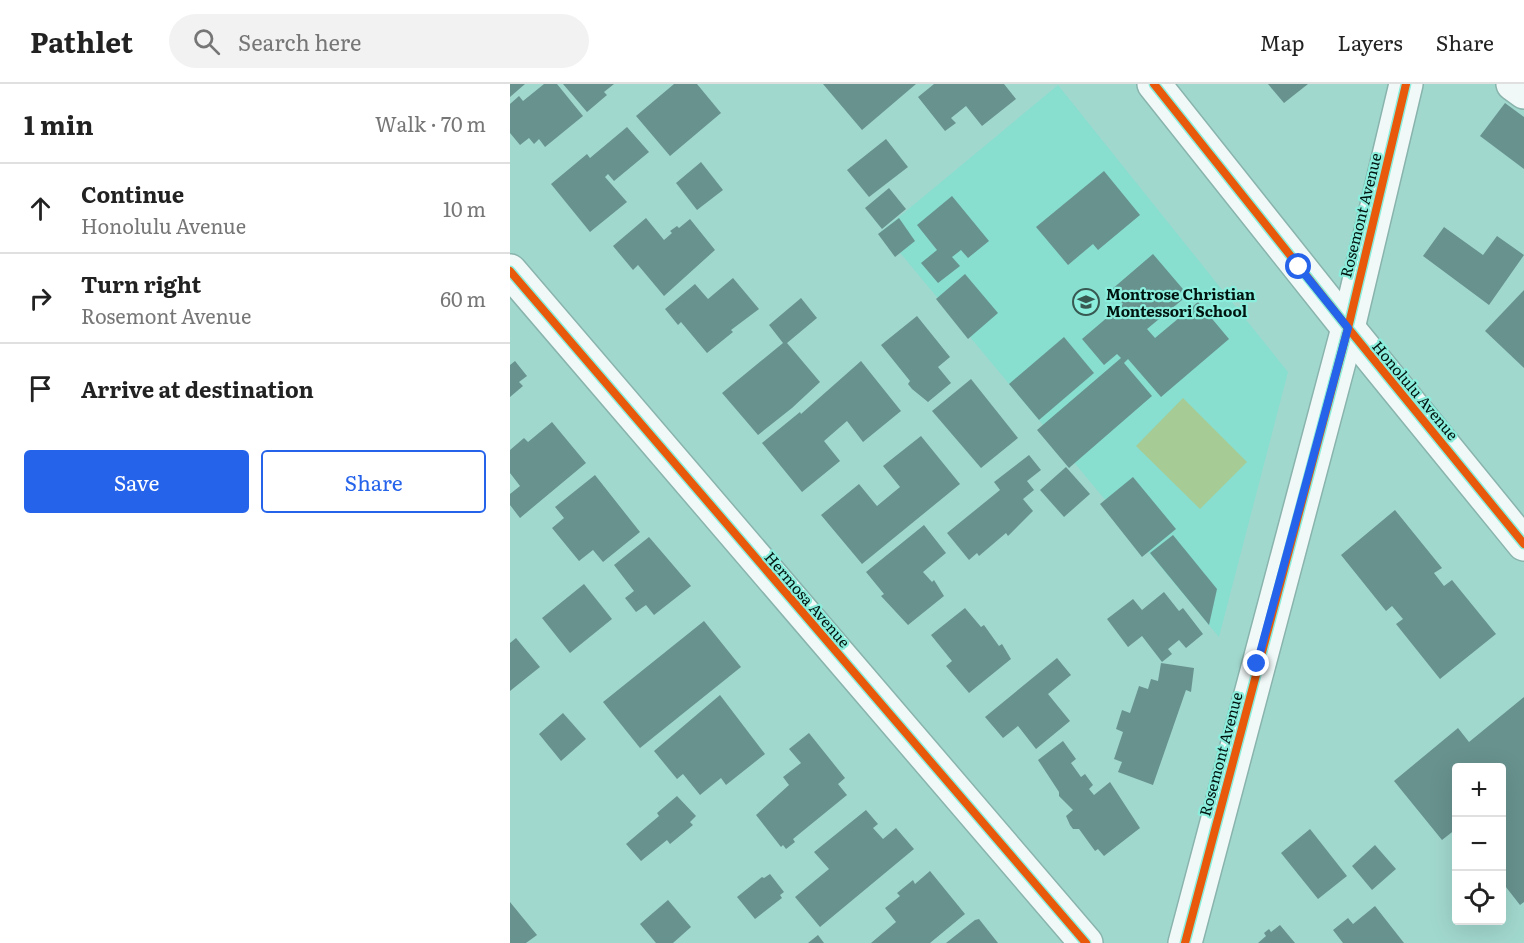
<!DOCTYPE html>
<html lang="en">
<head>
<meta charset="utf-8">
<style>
  :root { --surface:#fff; --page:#f2f2f2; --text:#222; --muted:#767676; --line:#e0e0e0; --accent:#2563eb }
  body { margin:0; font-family:Literata,serif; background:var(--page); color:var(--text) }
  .controls { position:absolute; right:18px; bottom:18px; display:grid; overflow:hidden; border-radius:6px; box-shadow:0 6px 24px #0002 }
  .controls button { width:54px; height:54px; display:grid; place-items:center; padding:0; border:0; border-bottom:2px solid var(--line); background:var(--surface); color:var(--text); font:30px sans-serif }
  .stop { position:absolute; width:18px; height:18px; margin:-14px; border:4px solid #2563eb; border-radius:50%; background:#fff }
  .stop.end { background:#2563eb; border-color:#fff; box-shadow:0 2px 6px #0008 }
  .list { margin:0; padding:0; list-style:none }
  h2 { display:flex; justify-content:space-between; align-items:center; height:78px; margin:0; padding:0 24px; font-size:26px }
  h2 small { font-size:20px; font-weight:400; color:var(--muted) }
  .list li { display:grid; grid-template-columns:39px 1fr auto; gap:18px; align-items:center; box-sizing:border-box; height:90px; padding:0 24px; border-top:2px solid var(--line) }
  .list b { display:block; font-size:22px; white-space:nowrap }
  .list p { margin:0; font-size:20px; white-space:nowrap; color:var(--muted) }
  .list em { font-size:20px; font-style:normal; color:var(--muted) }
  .actions { display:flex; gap:12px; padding:18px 24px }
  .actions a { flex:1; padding:14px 0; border:2px solid var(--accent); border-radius:6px; text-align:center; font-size:21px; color:var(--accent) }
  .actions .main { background:var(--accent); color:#fff }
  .icon { flex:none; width:33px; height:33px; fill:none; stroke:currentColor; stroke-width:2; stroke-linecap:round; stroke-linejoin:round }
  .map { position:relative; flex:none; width:1014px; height:859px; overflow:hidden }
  header { display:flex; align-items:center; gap:36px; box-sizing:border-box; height:84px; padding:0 30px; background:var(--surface); border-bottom:2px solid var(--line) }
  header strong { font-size:28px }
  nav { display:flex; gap:33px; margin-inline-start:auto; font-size:21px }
  .search { width:420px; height:54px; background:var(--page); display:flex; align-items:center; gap:15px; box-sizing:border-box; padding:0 21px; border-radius:33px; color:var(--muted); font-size:22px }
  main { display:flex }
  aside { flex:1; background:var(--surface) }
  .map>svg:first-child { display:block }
  .built { fill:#88decf }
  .green { fill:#a6cb95 }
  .building { fill:#68928e }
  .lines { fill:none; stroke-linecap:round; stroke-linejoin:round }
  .minor-casing { stroke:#89b4ad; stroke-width:36 }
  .minor { stroke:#f1f9f8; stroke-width:33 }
  .cycleway-casing { stroke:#8beedc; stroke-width:11 }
  .cycleway { stroke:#e8590c; stroke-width:8 }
  .route { stroke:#2563eb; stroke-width:8 }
  .labels { text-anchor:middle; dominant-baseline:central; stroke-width:4.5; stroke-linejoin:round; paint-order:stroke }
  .street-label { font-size:15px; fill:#00130f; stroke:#8beedc }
  .poi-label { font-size:15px; font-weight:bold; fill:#00130f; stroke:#8beedc; text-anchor:start }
</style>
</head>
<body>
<header>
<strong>Pathlet</strong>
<div class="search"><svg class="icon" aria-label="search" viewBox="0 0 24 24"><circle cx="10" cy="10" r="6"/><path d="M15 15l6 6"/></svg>Search here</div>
<nav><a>Map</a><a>Layers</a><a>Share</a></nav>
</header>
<main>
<aside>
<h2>1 min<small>Walk · 70 m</small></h2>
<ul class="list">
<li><svg class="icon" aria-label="ahead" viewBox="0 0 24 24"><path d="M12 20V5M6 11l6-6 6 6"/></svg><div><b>Continue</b><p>Honolulu Avenue</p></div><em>10 m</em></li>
<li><svg class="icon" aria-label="right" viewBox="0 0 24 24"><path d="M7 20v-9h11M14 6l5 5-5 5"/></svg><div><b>Turn right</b><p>Rosemont Avenue</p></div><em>60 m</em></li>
<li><svg class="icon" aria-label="arrive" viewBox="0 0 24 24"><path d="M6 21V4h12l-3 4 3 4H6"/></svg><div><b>Arrive at destination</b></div></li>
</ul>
<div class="actions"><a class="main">Save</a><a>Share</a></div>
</aside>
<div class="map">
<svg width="1014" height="859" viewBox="0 0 1014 859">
  <rect width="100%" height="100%" fill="#a1d8ce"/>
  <polygon class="built" points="548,1 778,288 709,553 372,147"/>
  <polygon class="green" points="673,314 737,378 690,425 626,362"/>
  <g class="building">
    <polygon points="0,0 15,0 0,13"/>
    <polygon points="34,0 47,0 73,32 35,63 29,55 24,60 19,54 10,61 0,49 0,20 9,12 13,17"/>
    <polygon points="53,0 104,0 94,8 97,11 77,28"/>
    <polygon points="164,0 187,0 211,29 160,72 126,32"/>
    <polygon points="313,0 406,0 352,46"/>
    <polygon points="424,0 494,0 506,15 472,42 456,22 441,34 446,39 435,47 408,13"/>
    <polygon points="758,0 798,0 774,19"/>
    <polygon points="995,19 1014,33 1014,85 970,52"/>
    <polygon points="117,43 139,68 104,97 98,90 95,93 117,118 80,148 41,100 77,70 80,74"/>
    <polygon points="376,55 398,83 359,113 337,86"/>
    <polygon points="191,78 213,106 187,126 166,99"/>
    <polygon points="594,87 630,131 588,166 583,160 558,181 526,143"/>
    <polygon points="379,104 396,125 372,145 355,124"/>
    <polygon points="442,112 479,157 458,174 451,166 442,173 450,182 428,199 411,179 427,166 407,141"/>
    <polygon points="136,134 154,156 162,149 160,147 167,142 169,144 180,135 205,166 154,212 128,181 123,186 103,162"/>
    <polygon points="389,134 405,157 385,173 368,150"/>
    <polygon points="934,143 973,171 987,152 1014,171 979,221 913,172"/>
    <polygon points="643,170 678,211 637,245 645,254 688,218 719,255 651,313 618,275 614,279 642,312 559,384 527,346 611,274 607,270 594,281 572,255 613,220 601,206"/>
    <polygon points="455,190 488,229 458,255 426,215"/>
    <polygon points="223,194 249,225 221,246 223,248 197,269 171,238 168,241 155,225 185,200 198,215"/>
    <polygon points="1014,206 1014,284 975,247"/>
    <polygon points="291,214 307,234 277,259 310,298 282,324 248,351 212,309 273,259 259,241"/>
    <polygon points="407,232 440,273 428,283 441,299 418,318 402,305 398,300 400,297 371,261"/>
    <polygon points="554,253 584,289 529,336 499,300"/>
    <polygon points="5,277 17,292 9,298 13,302 0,313 0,281"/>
    <polygon points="351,277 391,327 353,358 337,337 314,357 330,377 292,408 252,359 290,328 291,330"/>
    <polygon points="461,295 508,354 471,384 422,327"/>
    <polygon points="42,338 76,379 10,434 0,421 0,410 10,402 0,389 0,366 14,354 18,358"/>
    <polygon points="411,352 450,400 352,480 311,431 349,400 367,422 390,403 373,382"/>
    <polygon points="519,371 531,386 517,397 524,406 513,415 523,427 498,452 496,449 469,472 467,469 459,476 437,449 490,406 484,398"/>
    <polygon points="556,383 580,410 554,433 530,406"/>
    <polygon points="85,391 130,448 93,478 83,466 69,477 42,444 54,434 45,423"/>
    <polygon points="623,393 666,445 632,473 590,420"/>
    <polygon points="885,426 932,484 924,489 934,502 942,496 986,550 930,595 886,540 893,535 882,522 876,527 831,471"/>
    <polygon points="414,441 436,469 413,488 422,498 424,496 434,512 398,541 371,512 374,510 356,488"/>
    <polygon points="663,451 707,505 699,541 640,469"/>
    <polygon points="139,453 181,502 144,531 136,521 126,528 115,514 124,507 104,481"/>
    <polygon points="74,500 102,535 60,569 32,534"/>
    <polygon points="654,508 669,527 673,524 693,550 676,564 669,556 658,565 662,570 652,578 632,552 618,563 597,535 623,515 632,526"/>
    <polygon points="455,524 471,543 474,541 489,562 492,560 501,575 459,609 436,582 442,577 421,551"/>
    <polygon points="194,537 231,583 130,664 93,618"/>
    <polygon points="6,554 30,583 0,607 0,559"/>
    <polygon points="547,574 561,591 538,610 560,637 526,665 508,642 493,654 475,633"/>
    <polygon points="651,579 684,584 681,608 676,606 643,701 608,688 612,678 604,675 613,648 606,645 612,626 620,629 629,602 638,605 641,595 648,597"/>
    <polygon points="210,611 255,670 216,701 211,694 190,711 173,690 167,695 144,667"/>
    <polygon points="1014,613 1014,818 1010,821 992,798 992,684 946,684 946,745 932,756 884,697 948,644 959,658"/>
    <polygon points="53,629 76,655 51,677 29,650"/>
    <polygon points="299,649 335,694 328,700 337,711 283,755 285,758 276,765 273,761 271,763 246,731 279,701 273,693 291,679 279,665"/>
    <polygon points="553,657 566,675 561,679 571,693 575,690 583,701 579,705 584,711 600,698 630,744 594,772 588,765 585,767 569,745 563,745 560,741 556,732 563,726 549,712 549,708 528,676"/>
    <polygon points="167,712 186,732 180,738 183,741 160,760 157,756 131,777 116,760 149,732 147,729"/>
    <polygon points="356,726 368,740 363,744 373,755 386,744 404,765 310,843 285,813 319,785 304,768"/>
    <polygon points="800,745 837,792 808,815 771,769"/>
    <polygon points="865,761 886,785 862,806 842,782"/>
    <polygon points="420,787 455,830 420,859 361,859 386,838 375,824 390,812 387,809 403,796 405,800"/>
    <polygon points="260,790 274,808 270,811 272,814 245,835 227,813 252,793 254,794"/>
    <polygon points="158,816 181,843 163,859 146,859 130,840"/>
    <polygon points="0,818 27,851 16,859 0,859"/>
    <polygon points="865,822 894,859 833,859 823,846 838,834 843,840"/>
    <polygon points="469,835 488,859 436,859 465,836"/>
    <polygon points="770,841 785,859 748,859 756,852 754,849 759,845 761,848"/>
    <polygon points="308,851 314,859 298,859"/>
  </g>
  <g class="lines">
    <defs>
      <g id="minor">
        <polyline points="644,0 838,244 1014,460"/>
        <polyline points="1003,0 1014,8"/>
        <polyline points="0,187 576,859"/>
        <polyline points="675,859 838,244 896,0"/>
      </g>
    </defs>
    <use href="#minor" class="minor-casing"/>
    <use href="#minor" class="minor"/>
    <defs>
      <g id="cycleway">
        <polyline points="644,0 838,244 1014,460"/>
        <polyline points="0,187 576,859"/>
        <polyline points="675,859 838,244 896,0"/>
      </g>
    </defs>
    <use href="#cycleway" class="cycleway-casing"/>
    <use href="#cycleway" class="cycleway"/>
  </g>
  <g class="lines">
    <polyline class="route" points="747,580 838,244 789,183"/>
  </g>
  <defs>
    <symbol id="school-ring" viewBox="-11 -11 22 22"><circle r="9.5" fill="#8beedc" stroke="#385852" stroke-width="1.5"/><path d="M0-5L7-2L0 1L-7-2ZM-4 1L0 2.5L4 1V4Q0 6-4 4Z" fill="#385852"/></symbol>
  </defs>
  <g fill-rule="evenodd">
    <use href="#school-ring" x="561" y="203" width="30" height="30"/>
  </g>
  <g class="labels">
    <g class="street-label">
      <text transform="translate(850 131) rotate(-76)">Rosemont Avenue</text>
      <text transform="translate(906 306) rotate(50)">Honolulu Avenue</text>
      <text transform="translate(298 515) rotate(49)">Hermosa Avenue</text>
      <text transform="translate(710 670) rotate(-75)">Rosemont Avenue</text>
    </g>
    <g class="poi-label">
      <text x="596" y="209">Montrose Christian<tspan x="596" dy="17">Montessori School</tspan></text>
    </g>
  </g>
</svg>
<div class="controls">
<button>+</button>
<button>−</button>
<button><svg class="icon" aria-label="locate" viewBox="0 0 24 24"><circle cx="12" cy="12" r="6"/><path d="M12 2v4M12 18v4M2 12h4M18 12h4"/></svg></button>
</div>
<div class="stop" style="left:789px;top:183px"></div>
<div class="stop end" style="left:747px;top:580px"></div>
</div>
</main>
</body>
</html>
